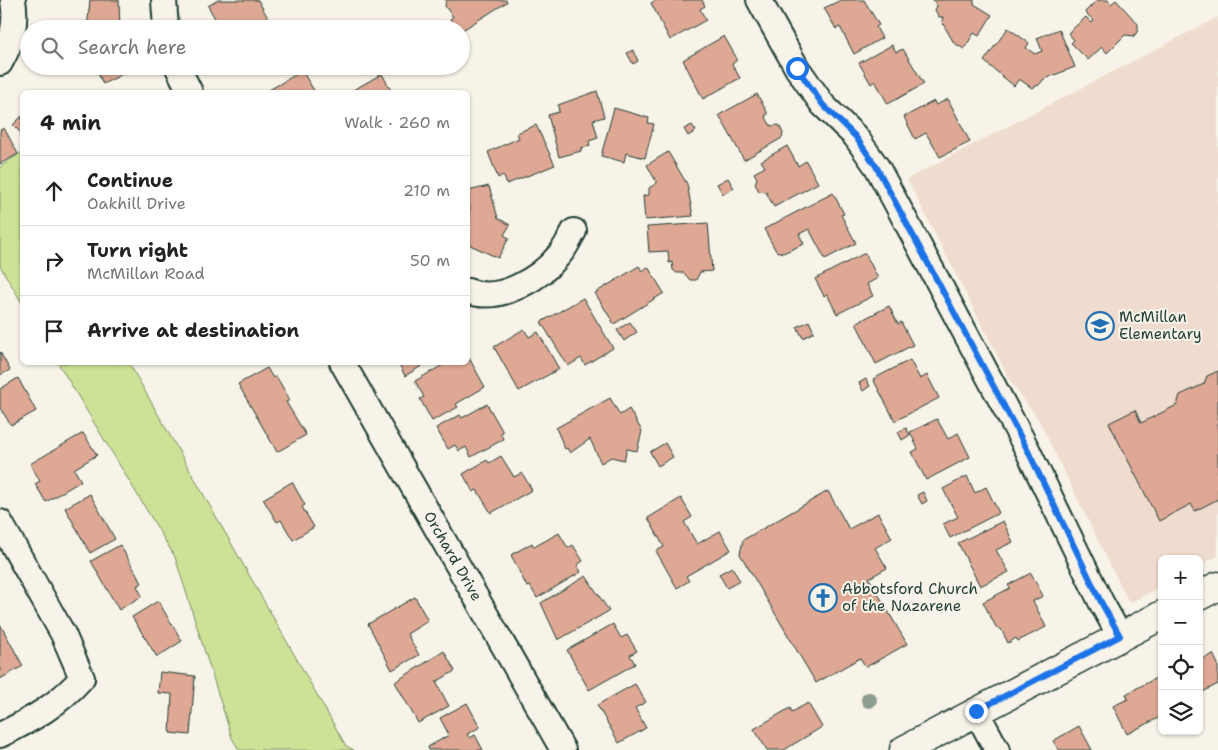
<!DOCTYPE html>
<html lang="en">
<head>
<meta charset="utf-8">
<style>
  :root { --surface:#fff; --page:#f6f6f6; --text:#222; --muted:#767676; --line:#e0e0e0 }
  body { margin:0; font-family:"Shantell Sans",sans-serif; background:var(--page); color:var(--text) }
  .controls { position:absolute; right:15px; bottom:15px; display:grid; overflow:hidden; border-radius:8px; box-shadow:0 1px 4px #0004 }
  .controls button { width:45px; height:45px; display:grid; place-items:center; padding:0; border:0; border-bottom:1px solid var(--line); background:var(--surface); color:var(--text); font:25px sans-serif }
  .stop { position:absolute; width:15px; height:15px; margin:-11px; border:4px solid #1a73e8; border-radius:50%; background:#fff }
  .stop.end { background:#1a73e8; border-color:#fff; box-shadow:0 1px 5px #0008 }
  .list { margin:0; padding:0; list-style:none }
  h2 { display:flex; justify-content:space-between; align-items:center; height:65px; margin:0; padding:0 20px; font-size:21px }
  h2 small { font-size:16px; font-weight:400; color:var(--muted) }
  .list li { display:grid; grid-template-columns:32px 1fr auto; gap:15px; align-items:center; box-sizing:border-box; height:70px; padding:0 20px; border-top:1px solid var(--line) }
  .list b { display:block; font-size:19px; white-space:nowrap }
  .list p { margin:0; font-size:16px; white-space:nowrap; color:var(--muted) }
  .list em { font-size:16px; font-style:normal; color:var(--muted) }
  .icon { flex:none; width:28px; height:28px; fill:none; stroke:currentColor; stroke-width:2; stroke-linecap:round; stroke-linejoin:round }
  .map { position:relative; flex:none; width:1218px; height:750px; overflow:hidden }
  .search { position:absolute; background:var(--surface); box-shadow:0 1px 4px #0004; left:20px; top:20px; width:450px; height:55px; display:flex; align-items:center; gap:12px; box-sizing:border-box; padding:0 18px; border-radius:28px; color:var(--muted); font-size:19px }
  .panel { position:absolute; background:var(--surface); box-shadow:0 1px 4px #0004; left:20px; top:90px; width:450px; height:275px; border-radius:8px }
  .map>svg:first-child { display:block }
  .built { fill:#f0dccf }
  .green { fill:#cde296; stroke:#769065 }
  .building { fill:#dea894; stroke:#1f3d34 }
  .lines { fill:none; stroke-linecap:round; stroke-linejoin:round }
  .street-casing { stroke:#1f3d34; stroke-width:28 }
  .secondary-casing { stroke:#1f3d34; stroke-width:31 }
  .street { stroke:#f7f3e8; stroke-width:24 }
  .secondary { stroke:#f7f3e8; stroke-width:28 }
  .tree { fill:#8e9d8d }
  .route { stroke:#1a73e8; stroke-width:6 }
  .labels { text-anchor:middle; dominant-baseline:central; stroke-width:4; stroke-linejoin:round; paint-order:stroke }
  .poi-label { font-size:15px; fill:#1f3d34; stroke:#f7f3e8; text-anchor:start }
  .street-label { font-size:15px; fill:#1f3d34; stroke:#f7f3e8 }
</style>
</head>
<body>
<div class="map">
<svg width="1218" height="750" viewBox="0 0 1218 750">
  <rect width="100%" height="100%" fill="#f7f3e8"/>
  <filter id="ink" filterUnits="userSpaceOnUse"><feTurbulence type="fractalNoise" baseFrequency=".02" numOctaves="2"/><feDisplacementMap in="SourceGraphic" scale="10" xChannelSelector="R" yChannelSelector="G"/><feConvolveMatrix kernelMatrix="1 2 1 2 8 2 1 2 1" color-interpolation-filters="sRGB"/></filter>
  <g filter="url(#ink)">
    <polygon class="built" points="1218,17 1218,556 1199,566 1199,559 1162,559 1162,586 1129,603 1038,419 1011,382 907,179"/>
    <g class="green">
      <polygon points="22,152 22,303 0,266 0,167"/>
      <polygon points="58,363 129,363 346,746 354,750 239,750 232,738 175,557"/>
    </g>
    <g class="building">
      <polygon points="90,0 119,0 120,29 87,29"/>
      <polygon points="218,0 258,0 274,29 221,29 208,6"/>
      <polygon points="446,0 506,0 507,2 461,31 461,29 457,29 450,19 453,17 445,6"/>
      <polygon points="656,0 702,0 705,6 700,9 706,20 670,40 651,3"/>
      <polygon points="841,0 864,0 879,25 876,27 882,38 854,54 840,27 836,29 824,8"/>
      <polygon points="933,0 974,0 974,4 992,15 979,36 974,33 964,49 954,43 942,22 943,17 939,17 935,10 937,6"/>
      <polygon points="1097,0 1108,0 1111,4 1116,0 1138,24 1138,31 1134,36 1125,35 1107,53 1102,47 1088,60 1071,43 1074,40 1068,33 1086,17 1092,23 1094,21 1085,12"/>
      <polygon points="1008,28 1029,43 1026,48 1035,54 1042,51 1037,38 1059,29 1075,67 1044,79 1039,85 1032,88 1019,79 1014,86 984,61"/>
      <polygon points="724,36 736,57 736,61 732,64 740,78 703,99 683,60"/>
      <polygon points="892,45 896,52 903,49 924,84 888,104 875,81 871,84 859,63"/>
      <polygon points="633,50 638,61 633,64 627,53"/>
      <polygon points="95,66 127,66 129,71 103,84"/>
      <polygon points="302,71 315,92 270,92 269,90"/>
      <polygon points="382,74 392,92 354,92 353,90"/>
      <polygon points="597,91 604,117 593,120 598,138 589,141 590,146 581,148 581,151 559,157 548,115 559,112 558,105"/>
      <polygon points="757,94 768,114 765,116 771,126 779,125 783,133 782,138 744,160 719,115"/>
      <polygon points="948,99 970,142 940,157 926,133 915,139 904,117 934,101 936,105"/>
      <polygon points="614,108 649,118 648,123 654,124 645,158 626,153 624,162 601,156"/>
      <polygon points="22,116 22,134 13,125"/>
      <polygon points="536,125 555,165 507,184 503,175 498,178 488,152 519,138 517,133"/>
      <polygon points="692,125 696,131 688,136 684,129"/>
      <polygon points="4,128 18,154 0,164 0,130"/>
      <polygon points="787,146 798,166 806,161 818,183 774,207 766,192 759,191 755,184 757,178 754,173 765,167 761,161"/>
      <polygon points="668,152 687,184 693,216 645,220 643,196 649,195 649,188 657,183 647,165"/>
      <polygon points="728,178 734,188 723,194 717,184"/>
      <polygon points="489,186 498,218 510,225 504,235 509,238 498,258 468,244 468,214 470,209 468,191"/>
      <polygon points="833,193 844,214 841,215 856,243 825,259 809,229 799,234 804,244 783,253 776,251 764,229"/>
      <polygon points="708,223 712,271 700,272 696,280 690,280 684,273 677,273 673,270 672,262 669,263 668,251 649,252 647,227"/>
      <polygon points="865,253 878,278 867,284 873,296 837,314 827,294 824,296 815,279"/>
      <polygon points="639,266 642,271 648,267 664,293 614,324 595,293"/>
      <polygon points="583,298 613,348 585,365 581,358 568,366 541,322"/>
      <polygon points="889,306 898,324 901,322 913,345 876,364 856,323"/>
      <polygon points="809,321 814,332 803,338 797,327"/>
      <polygon points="630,322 637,332 624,341 617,330"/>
      <polygon points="524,329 529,337 538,332 559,369 519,391 494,347"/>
      <polygon points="0,352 10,370 0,375"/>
      <polygon points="468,356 485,387 456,404 458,407 432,421 420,399 424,397 415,381 448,362 468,362"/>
      <polygon points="910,360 920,379 927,375 939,398 895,421 873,379"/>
      <polygon points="398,362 428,362 405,376"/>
      <polygon points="267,368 273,378 276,376 290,400 286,402 306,435 277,452 238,384"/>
      <polygon points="1218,371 1218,499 1195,511 1191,504 1159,521 1109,423 1135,410 1141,423 1177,405 1180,395 1204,384 1207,376"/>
      <polygon points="18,378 36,411 11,425 0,408 0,389"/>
      <polygon points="866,379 870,386 863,391 859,383"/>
      <polygon points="610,398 620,415 629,409 642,431 637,451 627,449 624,460 611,457 601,463 590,439 570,453 567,448 565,449 556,428"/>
      <polygon points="487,404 503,432 500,434 504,439 471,457 466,447 459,451 455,445 448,449 436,428 460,415 462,418"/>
      <polygon points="937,419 948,439 958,433 970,457 926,480 912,452 918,449 910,432"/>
      <polygon points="906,428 910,435 902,440 898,432"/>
      <polygon points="83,433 97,455 74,469 81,481 46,502 35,484 40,481 30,464"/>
      <polygon points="665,443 673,457 658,466 650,452"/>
      <polygon points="501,456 514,477 522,473 532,490 491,513 477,490 473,492 463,474 487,460 489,463"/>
      <polygon points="967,476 975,493 986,487 999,513 950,538 943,524 958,517 943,489"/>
      <polygon points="292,482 305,505 302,507 314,527 293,540 281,520 277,522 263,499"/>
      <polygon points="828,491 849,529 878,513 892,538 875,548 887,568 869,578 907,644 866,667 860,658 816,683 740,554 743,540"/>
      <polygon points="923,492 927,501 922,504 917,495"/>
      <polygon points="90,494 115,539 90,553 65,508"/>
      <polygon points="681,498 692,517 684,522 697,544 720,531 731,550 686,576 689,581 677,588 656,551 664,547 648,518"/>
      <polygon points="1003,521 1013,542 996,550 1009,572 980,586 958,543"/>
      <polygon points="559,533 568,548 573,545 583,561 577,565 581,572 537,598 530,586 527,587 511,555 532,543 534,547"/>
      <polygon points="120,545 142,583 137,586 142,596 119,610 91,561"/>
      <polygon points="732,567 740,581 727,588 719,574"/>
      <polygon points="1031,573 1043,596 1033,601 1046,627 1018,641 1016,638 1008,643 1001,629 996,627 983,602 1010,588 1008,585"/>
      <polygon points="586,576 609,611 558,640 541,603"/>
      <polygon points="415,597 428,621 407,634 419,655 392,670 368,624"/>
      <polygon points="158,601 182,641 157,657 132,617"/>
      <polygon points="0,624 23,666 0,679"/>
      <polygon points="613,624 621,638 627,635 637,651 630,655 635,664 589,690 567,650"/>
      <polygon points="444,651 455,671 436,682 449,706 418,723 395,682"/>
      <polygon points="1213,654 1218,664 1218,684 1199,694 1199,661"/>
      <polygon points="160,672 195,676 190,735 170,733 172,694 158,693"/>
      <polygon points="1156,678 1162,688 1162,716 1127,734 1113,706 1128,699 1126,694"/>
      <polygon points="635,684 646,702 635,708 646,728 619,743 597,705"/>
      <polygon points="467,703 480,727 467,734 470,738 475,735 483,750 429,750 428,747 449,735 440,718"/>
      <polygon points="808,703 822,727 784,750 767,750 754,729 790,708 792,712"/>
      <polygon points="1079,726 1092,750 1059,750 1053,741"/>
    </g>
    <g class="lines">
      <defs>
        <g id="street">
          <polyline points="164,0 166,29"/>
          <polyline points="759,0 797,68 823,105 855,136 877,167 1027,449 1101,602 1120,636"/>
          <path d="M0,63C12,42 17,24 13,0"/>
          <polyline points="177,66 190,92"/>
          <path d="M468,291C499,304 541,278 560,254C566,247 570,238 574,231"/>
          <polyline points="342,362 563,750"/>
          <path d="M0,522L63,634L82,678C59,704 32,720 0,735"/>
          <polyline points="976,711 997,750"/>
        </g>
        <g id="secondary">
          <polyline points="1199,596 1218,586"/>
          <polyline points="904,750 1162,615"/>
        </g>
      </defs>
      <use href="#street" class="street-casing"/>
      <use href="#secondary" class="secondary-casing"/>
      <use href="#street" class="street"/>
      <use href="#secondary" class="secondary"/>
    </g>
    <circle class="tree" cx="869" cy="700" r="8"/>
  </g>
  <g class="lines" filter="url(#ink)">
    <polyline class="route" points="797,68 823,105 855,136 876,166 1027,449 1101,602 1120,636 976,711"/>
  </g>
  <defs>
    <symbol id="school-ring" viewBox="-11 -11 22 22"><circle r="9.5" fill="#f7f3e8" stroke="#1f6fb2" stroke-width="1.5"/><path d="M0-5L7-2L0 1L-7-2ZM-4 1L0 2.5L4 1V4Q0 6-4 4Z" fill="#1f6fb2"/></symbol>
    <symbol id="church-ring" viewBox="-11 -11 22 22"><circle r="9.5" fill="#f7f3e8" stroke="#1f6fb2" stroke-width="1.5"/><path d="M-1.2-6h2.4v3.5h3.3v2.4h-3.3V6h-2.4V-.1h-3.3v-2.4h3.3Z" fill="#1f6fb2"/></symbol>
  </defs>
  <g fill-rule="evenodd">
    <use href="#school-ring" x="1084" y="310" width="32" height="32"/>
    <use href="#church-ring" x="807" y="582" width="32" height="32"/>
  </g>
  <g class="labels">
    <g class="poi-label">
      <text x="1119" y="317">McMillan<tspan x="1119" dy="17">Elementary</tspan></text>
      <text x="842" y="589">Abbotsford Church<tspan x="842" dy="17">of the Nazarene</tspan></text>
    </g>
    <g class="street-label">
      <text transform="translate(453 556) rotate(60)">Orchard Drive</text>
    </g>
  </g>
</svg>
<div class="controls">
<button>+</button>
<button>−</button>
<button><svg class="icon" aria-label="locate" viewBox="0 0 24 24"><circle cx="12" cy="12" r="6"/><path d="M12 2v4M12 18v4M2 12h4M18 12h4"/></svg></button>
<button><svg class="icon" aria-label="layers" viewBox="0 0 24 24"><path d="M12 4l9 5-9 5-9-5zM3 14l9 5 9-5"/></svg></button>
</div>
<div class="stop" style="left:797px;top:68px"></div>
<div class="stop end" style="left:976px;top:711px"></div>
<div class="search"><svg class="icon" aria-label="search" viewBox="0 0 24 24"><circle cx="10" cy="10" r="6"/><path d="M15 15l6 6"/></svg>Search here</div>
<section class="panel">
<h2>4 min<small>Walk · 260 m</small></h2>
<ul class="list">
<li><svg class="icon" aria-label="ahead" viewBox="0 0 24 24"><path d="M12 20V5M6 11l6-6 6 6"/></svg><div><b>Continue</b><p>Oakhill Drive</p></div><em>210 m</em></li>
<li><svg class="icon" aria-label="right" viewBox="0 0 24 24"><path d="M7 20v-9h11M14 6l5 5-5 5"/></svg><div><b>Turn right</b><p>McMillan Road</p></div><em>50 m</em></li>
<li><svg class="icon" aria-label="arrive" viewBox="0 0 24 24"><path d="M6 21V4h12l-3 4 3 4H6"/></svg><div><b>Arrive at destination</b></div></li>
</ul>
</section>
</div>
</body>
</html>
